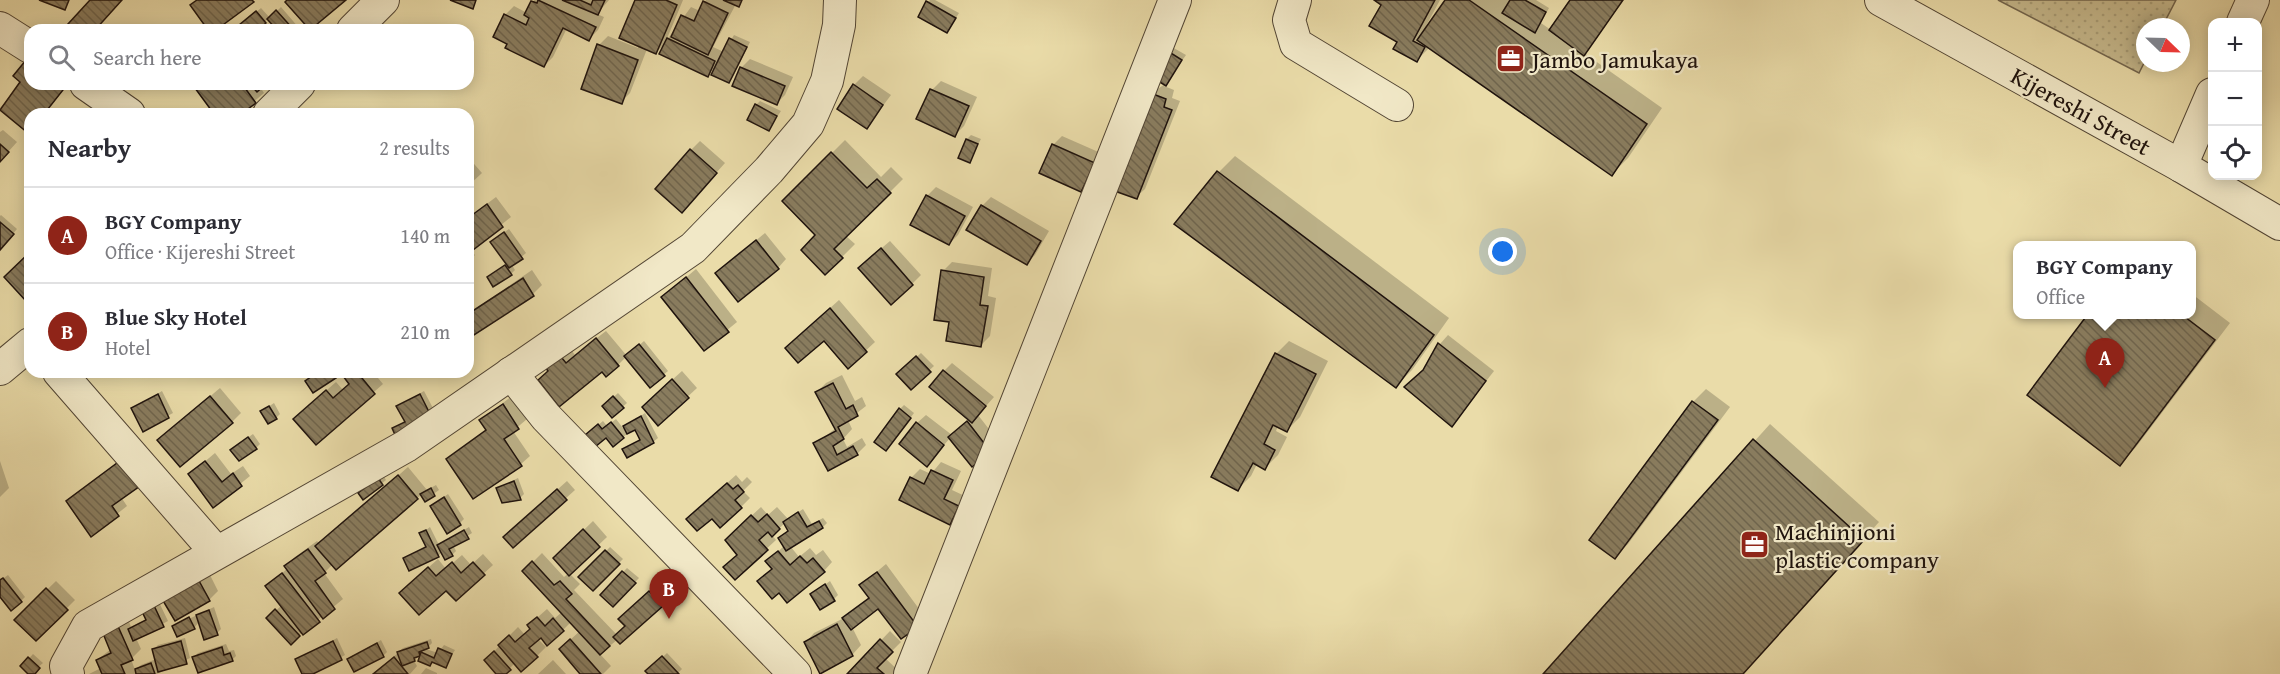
<!DOCTYPE html>
<html lang="en">
<head>
<meta charset="utf-8">
<style>
  :root { --surface:#fff; --page:#f2f2f3; --text:#2b2b33; --muted:#7c7c81; --line:#e1e1e2; --accent:#8f2418 }
  body { margin:0; font-family:"Gentium Book Plus",serif; background:var(--page); color:var(--text) }
  .controls { position:absolute; right:18px; top:18px; display:grid; overflow:hidden; border-radius:12px; box-shadow:0 3px 15px #0003 }
  .controls button { width:54px; height:54px; display:grid; place-items:center; padding:0; border:0; border-bottom:2px solid var(--line); background:var(--surface); color:var(--text); font:30px sans-serif }
  .compass { position:absolute; left:2136px; top:18px; width:54px; height:54px; border-radius:50%; background:var(--surface); box-shadow:0 3px 15px #0003; rotate:113deg }
  .you { position:absolute; left:1503px; top:252px; width:21px; height:21px; margin:-15px; border:4px solid #fff; border-radius:50%; background:#1a73e8; box-shadow:0 0 0 9px #1a73e833 }
  .badge { display:grid; place-items:center; width:39px; height:39px; border-radius:50%; background:var(--accent); color:#fff; font-size:20px; font-weight:700 }
  .pin { position:absolute; translate:-50% -50px; filter:drop-shadow(0 2px 3px #0008) }
  .pin::after { content:''; position:absolute; top:32px; width:21px; height:18px; background:inherit; clip-path:polygon(0 0,100% 0,50% 100%) }
  .popup { position:absolute; left:2013px; top:241px; width:183px; height:78px; box-sizing:border-box; display:grid; place-content:center; border-radius:12px; background:var(--surface); filter:drop-shadow(0 2px 4px #0005); font-size:20px; white-space:nowrap; color:var(--muted) }
  .popup b { font-size:22px; color:var(--text) }
  .popup::after { content:''; position:absolute; left:50%; top:100%; margin-left:-12px; border:12px solid transparent; border-top-color:var(--surface) }
  .list { margin:0; padding:0; list-style:none }
  h2 { display:flex; justify-content:space-between; align-items:center; height:78px; margin:0; padding:0 24px; font-size:26px }
  h2 small { font-size:20px; font-weight:400; color:var(--muted) }
  .list li { display:grid; grid-template-columns:39px 1fr auto; gap:18px; align-items:center; box-sizing:border-box; height:96px; padding:0 24px; border-top:2px solid var(--line) }
  .list b { display:block; font-size:22px; white-space:nowrap }
  .list p { margin:0; font-size:20px; white-space:nowrap; color:var(--muted) }
  .list em { font-size:20px; font-style:normal; color:var(--muted) }
  .icon { flex:none; width:33px; height:33px; fill:none; stroke:currentColor; stroke-width:2; stroke-linecap:round; stroke-linejoin:round }
  .map { position:relative; flex:none; width:2280px; height:674px; overflow:hidden }
  .search { position:absolute; background:var(--surface); box-shadow:0 3px 15px #0003; left:24px; top:24px; width:450px; height:66px; display:flex; align-items:center; gap:15px; box-sizing:border-box; padding:0 21px; border-radius:18px; color:var(--muted); font-size:22px }
  .panel { position:absolute; background:var(--surface); box-shadow:0 3px 15px #0003; left:24px; top:108px; width:450px; height:270px; border-radius:18px }
  .map>svg:first-child { display:block }
  .grass { fill:url(#grass-dots); stroke:#73664e; stroke-width:1.5 }
  .shadow { fill:#0003 }
  .building { fill:url(#building-back-hatch); stroke:#1f130d; stroke-width:1.5 }
  .lines { fill:none; stroke-linecap:round; stroke-linejoin:round }
  .minor-casing { stroke:#524534; stroke-width:34 }
  .minor { stroke:#f1e8c7; stroke-width:32 }
  .labels { text-anchor:middle; dominant-baseline:central; stroke-width:4.5; stroke-linejoin:round; paint-order:stroke }
  .poi-label { font-size:24px; fill:#1f130d; stroke:#f1e8c7; text-anchor:start }
  .street-label { font-size:24px; fill:#1f130d; stroke:#f1e8c7 }
</style>
</head>
<body>
<div class="map">
<svg width="2280" height="674" viewBox="0 0 2280 674">
  <defs>
    <pattern id="grass-dots" width="8" height="8" patternUnits="userSpaceOnUse" patternTransform="scale(1.5)"><rect width="8" height="8" fill="#c7ba8e"/><path d="M2 2h.1M6 6h.1" fill="none" stroke="#aa9f79" stroke-width="1.8" stroke-linecap="round"/></pattern>
    <pattern id="building-back-hatch" width="6" height="6" patternUnits="userSpaceOnUse" patternTransform="scale(1.5)"><rect width="6" height="6" fill="#897c5e"/><path d="M-1 5l2 2M0 0l6 6M5-1l2 2" fill="none" stroke="#6f644c"/></pattern>
  </defs>
  <rect width="100%" height="100%" fill="#eadca9"/>
  <filter id="stains"><feTurbulence type="fractalNoise" baseFrequency=".00333" numOctaves="4"/><feColorMatrix values="0 0 0 0 .2 0 0 0 0 .09 0 0 0 0 .02 0 0 0 .5 -.17"/></filter>
  <radialGradient id="worn" r=".72"><stop offset=".6" stop-color="#630" stop-opacity="0"/><stop offset="1" stop-color="#630" stop-opacity=".3"/></radialGradient>
  <polygon class="grass" points="1998,0 2176,0 2162,27 2145,27 2145,61 2139,73"/>
  <g class="shadow">
    <polygon points="534,0 609,0 597,14 604,17 598,30 589,39 567,28 553,57 544,66 505,15 514,6 527,13"/>
    <polygon points="636,0 683,0 666,41 691,7 700,11 706,0 743,0 736,4 713,47 724,52 734,35 750,42 733,77 729,82 717,66 707,75 666,42 656,53 647,49 630,93 621,102 599,45 608,36 638,48"/>
    <polygon points="930,0 935,0 959,13 947,32 928,2"/>
    <polygon points="1375,0 1440,0 1426,26 1428,27 1446,0 1536,0 1549,8 1541,23 1551,30 1572,0 1624,0 1584,53 1662,108 1628,158 1612,174 1430,47 1417,60 1399,41 1383,5"/>
    <polygon points="281,7 299,28 297,30 279,30 269,18 255,30 235,30 261,8 270,18"/>
    <polygon points="169,24 176,30 163,30"/>
    <polygon points="1172,47 1186,55 1164,86 1174,90 1172,98 1180,101 1145,189 1136,197 1111,188 1156,90 1165,84"/>
    <polygon points="30,58 30,84 68,84 43,114 30,114 28,131 0,108 22,82"/>
    <polygon points="750,59 793,77 785,95 776,104 741,68"/>
    <polygon points="863,76 891,95 867,127 854,85"/>
    <polygon points="941,81 977,97 964,126 955,135 932,90"/>
    <polygon points="194,84 264,84 260,87 264,93 239,114 216,114"/>
    <polygon points="760,101 781,111 769,129 756,105"/>
    <polygon points="3,130 17,142 0,161 0,132"/>
    <polygon points="971,135 981,139 969,161 967,139"/>
    <polygon points="1062,136 1103,154 1090,182 1081,191 1053,145"/>
    <polygon points="845,140 881,177 891,167 903,179 846,236 855,244 826,273 817,235 784,201"/>
    <polygon points="700,141 725,163 682,211 691,150"/>
    <polygon points="1235,156 1449,318 1412,370 1396,386 1219,172"/>
    <polygon points="468,157 482,173 468,186"/>
    <polygon points="936,187 973,207 958,235 949,244 927,196"/>
    <polygon points="496,197 511,217 470,250 475,255 468,262 468,218"/>
    <polygon points="991,197 1049,231 1035,255 1026,264 982,206"/>
    <polygon points="1,215 17,229 0,249 0,216"/>
    <polygon points="509,229 526,253 512,265 515,270 511,274 493,273 507,263 496,238"/>
    <polygon points="765,233 786,259 778,268 717,273"/>
    <polygon points="890,241 921,275 912,284 869,259"/>
    <polygon points="952,262 992,268 988,296 996,298 990,336 981,345 951,321 943,271"/>
    <polygon points="696,269 737,322 704,349 663,297"/>
    <polygon points="532,270 542,285 533,294 475,333 468,322 468,314"/>
    <polygon points="2192,294 2230,323 2136,447 2120,464 2090,314 2192,314"/>
    <polygon points="839,300 875,342 848,367 824,339 796,339"/>
    <polygon points="606,331 627,356 644,341 668,371 650,386 626,357 618,365 602,370 550,370 563,339 575,355"/>
    <polygon points="1448,335 1494,371 1452,425 1425,369 1440,344"/>
    <polygon points="1289,341 1328,361 1300,417 1287,430 1278,426 1276,431 1287,437 1278,455 1265,468 1257,464 1251,476 1238,489 1276,354"/>
    <polygon points="921,353 934,366 911,387 898,374"/>
    <polygon points="952,363 994,397 978,415 999,442 990,451 950,438 927,465 917,423 926,415 952,435 970,419 944,371"/>
    <polygon points="682,371 697,388 658,424 652,398"/>
    <polygon points="318,372 339,372 339,373 335,377 307,381"/>
    <polygon points="342,372 373,372 383,384 316,443 304,410 336,382 343,390 351,383"/>
    <polygon points="842,375 855,401 862,397 866,406 848,420 852,429 843,439 847,447 862,438 866,445 857,454 828,469 815,444 836,428 817,392 826,383"/>
    <polygon points="220,388 241,413 232,422 168,432"/>
    <polygon points="1706,389 1730,407 1628,544 1615,557 1591,539 1693,402"/>
    <polygon points="162,391 173,413 143,429 133,409"/>
    <polygon points="424,391 435,412 394,428 406,420 398,406"/>
    <polygon points="618,393 627,403 612,416 604,406"/>
    <polygon points="512,396 527,419 513,431 530,456 521,464 447,459 487,429 481,420"/>
    <polygon points="274,403 280,414 276,418 262,411"/>
    <polygon points="904,405 914,413 890,445 900,409"/>
    <polygon points="645,413 658,438 653,442 624,450 641,439 635,428 614,444 606,436 591,431 603,421 607,426 616,419 623,428"/>
    <polygon points="1770,424 1879,522 1743,674 1545,674"/>
    <polygon points="253,434 260,444 256,448 236,446"/>
    <polygon points="131,452 121,497 127,506 92,534 68,501"/>
    <polygon points="215,453 231,474 243,466 250,476 214,505 190,474"/>
    <polygon points="0,461 9,488 0,497"/>
    <polygon points="941,462 961,471 952,490 967,497 959,514 950,523 911,478 920,469 931,474"/>
    <polygon points="408,467 427,490 436,485 439,490 425,500 422,494 336,568 333,564 324,573 343,599 291,642 268,618 282,605 267,586 288,568 286,566 295,557 317,541 320,544"/>
    <polygon points="383,475 386,480 364,498"/>
    <polygon points="736,475 742,482 747,477 752,482 743,491 750,498 741,507 712,517 697,510"/>
    <polygon points="518,478 524,494 520,498 498,488"/>
    <polygon points="567,481 575,490 513,546 514,528"/>
    <polygon points="448,494 464,519 460,523 432,506"/>
    <polygon points="761,507 768,515 777,507 788,519 803,509 812,524 823,518 827,523 823,527 791,547 799,557 810,548 816,555 823,550 832,562 824,571 779,591 759,581 773,568 768,561 784,546 780,538 790,530 785,523 772,535 776,540 735,578 739,554 735,531"/>
    <polygon points="593,521 607,537 569,573 580,584 574,590 617,635 627,626 629,610 659,583 670,596 600,654 611,666 603,674 582,674 570,640 580,631 571,622 563,630 538,639 546,647 537,656 515,663 504,674 498,674 490,656 500,645 518,627 525,635 532,629 529,625 547,609 555,618 562,612 524,571 542,553 564,577 569,573 555,558"/>
    <polygon points="430,527 439,545 469,527 472,533 453,545 456,551 452,555 442,552 438,556 405,558 427,545 421,534"/>
    <polygon points="610,547 623,559 593,589 581,577"/>
    <polygon points="483,554 493,565 456,599 447,589 410,584 438,559 446,569 462,555 471,565"/>
    <polygon points="886,564 925,617 917,626 879,607 852,627 861,645 853,654 821,671 806,642 814,633 846,617 870,597 861,585"/>
    <polygon points="627,568 639,578 613,605 602,594"/>
    <polygon points="208,571 218,591 209,600 164,600"/>
    <polygon points="8,575 25,597 21,601 0,594 0,581"/>
    <polygon points="56,581 75,600 36,639 16,620"/>
    <polygon points="830,581 838,595 834,599 812,594"/>
    <polygon points="155,594 168,621 136,638 141,649 131,659 135,670 141,665 156,659 153,650 158,645 185,638 190,658 157,674 89,674 101,668 97,660 111,649 104,632 127,616 131,627 147,619"/>
    <polygon points="214,607 221,629 217,633 199,622 194,628 174,626"/>
    <polygon points="890,631 901,642 885,658 902,674 849,674"/>
    <polygon points="337,638 345,655 310,674 304,674 297,660"/>
    <polygon points="431,639 432,643 426,649 438,653 444,645 455,650 445,666 433,661 420,660 424,651 414,661 417,666 410,674 375,674 403,648"/>
    <polygon points="381,640 387,652 383,656 349,659"/>
    <polygon points="226,644 229,651 234,650 236,656 232,660 194,657 198,653"/>
    <polygon points="667,653 682,669 677,674 650,674 648,671"/>
    <polygon points="33,654 43,663 30,674 22,666"/>
    <polygon points="553,660 566,674 538,674"/>
    <polygon points="426,668 437,673 437,674 421,674"/>
  </g>
  <g class="building">
    <polygon points="39,0 69,0 65,10"/>
    <polygon points="90,0 122,0 95,30 75,30 68,24"/>
    <polygon points="197,0 252,0 254,2 216,30 208,30 190,5"/>
    <polygon points="287,0 346,0 310,30 285,2"/>
    <polygon points="450,0 476,0 473,9"/>
    <polygon points="538,0 596,27 589,41 563,28 544,67 505,48 507,44 493,37 504,14 526,25 529,18 524,15 531,1 537,3"/>
    <polygon points="562,0 580,0 591,5 593,0 605,0 598,15"/>
    <polygon points="635,0 666,0 677,5 656,54 619,38"/>
    <polygon points="723,0 742,0 739,7"/>
    <polygon points="1435,0 1413,41 1425,47 1417,62 1393,49 1397,42 1369,26 1381,5 1374,0"/>
    <polygon points="1445,0 1469,0 1647,124 1612,176 1417,40"/>
    <polygon points="1510,0 1525,0 1546,12 1535,33 1502,13"/>
    <polygon points="1570,0 1623,0 1584,56 1549,30"/>
    <polygon points="703,1 728,13 708,55 671,37 681,15 694,21"/>
    <polygon points="926,1 956,18 947,33 918,17"/>
    <polygon points="276,10 294,30 277,30 267,19"/>
    <polygon points="256,11 266,23 258,30 233,30"/>
    <polygon points="667,38 715,61 708,77 659,54"/>
    <polygon points="729,38 747,47 729,83 711,75"/>
    <polygon points="597,44 638,60 622,104 581,89"/>
    <polygon points="1166,50 1182,60 1166,86 1150,76"/>
    <polygon points="26,60 30,63 30,84 55,84 63,90 44,114 30,114 28,133 0,110 20,82 13,76"/>
    <polygon points="740,67 785,86 777,105 732,86"/>
    <polygon points="192,84 242,84 256,103 241,114 214,114"/>
    <polygon points="250,84 266,84 257,92"/>
    <polygon points="853,84 883,105 867,129 837,109"/>
    <polygon points="930,89 969,106 955,137 916,119"/>
    <polygon points="1153,94 1166,99 1164,107 1172,110 1137,199 1109,189"/>
    <polygon points="755,104 777,116 769,131 747,120"/>
    <polygon points="966,139 978,144 970,163 958,158"/>
    <polygon points="0,144 9,152 0,162"/>
    <polygon points="1052,144 1095,163 1081,192 1039,173"/>
    <polygon points="690,149 717,173 682,213 655,189"/>
    <polygon points="831,152 867,188 877,179 891,193 834,249 843,258 825,275 801,250 815,235 782,201"/>
    <polygon points="1217,171 1434,335 1396,388 1174,224"/>
    <polygon points="926,195 965,216 949,245 910,225"/>
    <polygon points="487,204 503,227 469,253 468,218"/>
    <polygon points="981,205 1041,241 1027,265 966,230"/>
    <polygon points="0,222 14,234 0,250"/>
    <polygon points="504,232 523,259 509,268 490,242"/>
    <polygon points="756,240 779,269 738,302 715,273"/>
    <polygon points="881,248 913,285 891,305 858,268"/>
    <polygon points="30,252 30,295 25,300 4,277"/>
    <polygon points="505,265 512,275 493,287 487,277"/>
    <polygon points="941,270 984,277 980,305 988,306 981,347 946,341 949,322 934,320"/>
    <polygon points="686,277 729,332 704,351 661,297"/>
    <polygon points="523,278 534,296 474,335 468,325 468,314"/>
    <polygon points="830,308 867,352 848,369 824,341 798,363 785,348"/>
    <polygon points="2088,314 2181,314 2215,340 2120,466 2027,395"/>
    <polygon points="596,338 619,366 606,377 602,372 559,407 538,380 548,371 539,359 553,347 566,363"/>
    <polygon points="1438,343 1486,381 1452,427 1404,387 1423,370"/>
    <polygon points="639,344 665,376 650,388 624,356"/>
    <polygon points="1275,353 1316,374 1287,432 1273,425 1264,444 1275,450 1265,470 1253,463 1238,491 1211,477"/>
    <polygon points="916,356 931,372 911,390 896,374"/>
    <polygon points="943,370 986,406 972,423 929,387"/>
    <polygon points="318,372 332,372 336,378 313,393 305,381"/>
    <polygon points="357,372 375,394 316,445 293,419 326,390 333,398 349,384 340,372"/>
    <polygon points="672,379 689,398 658,426 642,407"/>
    <polygon points="833,383 846,409 853,405 858,416 838,427 844,439 833,446 837,455 853,446 858,455 828,471 813,443 836,431 815,392"/>
    <polygon points="158,394 169,418 143,432 131,408"/>
    <polygon points="420,394 432,418 396,437 392,428 405,422 396,406"/>
    <polygon points="210,396 233,423 180,467 157,440"/>
    <polygon points="613,396 624,408 612,418 602,406"/>
    <polygon points="1692,401 1718,420 1615,559 1589,540"/>
    <polygon points="503,404 519,429 504,439 522,466 473,499 446,459 486,430 479,420"/>
    <polygon points="269,406 277,419 268,424 260,411"/>
    <polygon points="899,408 911,418 886,451 874,442"/>
    <polygon points="641,416 654,443 627,458 622,449 640,440 635,430 627,434 623,426"/>
    <polygon points="967,421 991,452 972,467 948,437"/>
    <polygon points="611,422 624,438 613,447 606,438 595,447 585,435 598,424 602,429"/>
    <polygon points="916,422 944,445 927,467 899,444"/>
    <polygon points="248,437 257,449 239,461 230,450"/>
    <polygon points="1753,439 1864,540 1743,674 1543,674"/>
    <polygon points="121,460 140,486 112,506 119,516 91,537 66,501"/>
    <polygon points="205,461 222,482 233,473 242,486 213,508 188,474"/>
    <polygon points="931,470 953,480 944,499 959,506 950,525 899,500 910,477 924,484"/>
    <polygon points="398,475 418,499 336,570 315,546"/>
    <polygon points="378,478 383,485 363,500 358,493"/>
    <polygon points="514,481 521,500 502,503 496,488"/>
    <polygon points="727,483 733,489 738,485 744,492 735,500 742,508 720,528 712,519 697,531 686,519"/>
    <polygon points="431,488 435,496 425,502 420,494"/>
    <polygon points="557,489 567,500 513,548 503,537"/>
    <polygon points="444,497 461,525 447,534 430,506"/>
    <polygon points="798,512 807,527 819,521 823,528 786,551 778,538 788,531 783,522"/>
    <polygon points="767,514 780,529 772,537 768,532 759,540 768,550 735,580 723,567 737,555 725,540 751,515 758,522"/>
    <polygon points="583,529 600,547 569,576 553,558"/>
    <polygon points="426,530 439,557 409,571 403,558 426,547 419,533"/>
    <polygon points="464,530 469,539 449,549 453,556 445,560 437,545"/>
    <polygon points="308,549 326,573 315,581 335,609 323,619 284,566"/>
    <polygon points="605,550 620,564 593,591 578,577"/>
    <polygon points="778,551 790,565 800,556 807,563 813,558 825,572 787,603 779,593 772,599 757,581 772,569 765,561"/>
    <polygon points="532,561 554,585 560,581 572,594 566,599 610,646 600,655 522,571"/>
    <polygon points="452,562 461,573 473,562 485,575 456,601 446,591 419,615 399,593 428,567 436,576"/>
    <polygon points="622,571 636,583 613,607 600,595"/>
    <polygon points="877,572 918,627 901,639 878,609 851,630 842,618 869,598 859,585"/>
    <polygon points="282,573 320,622 303,635 265,586"/>
    <polygon points="3,578 22,602 11,611 0,597 0,580"/>
    <polygon points="198,579 210,601 175,621 162,599"/>
    <polygon points="825,584 835,601 820,610 810,594"/>
    <polygon points="46,588 68,610 36,641 14,620"/>
    <polygon points="649,591 663,606 620,644 613,637 625,626 618,619"/>
    <polygon points="150,597 164,627 133,641 128,629 146,620 138,603"/>
    <polygon points="275,609 300,636 291,645 266,618"/>
    <polygon points="209,610 218,635 204,640 196,615"/>
    <polygon points="189,617 195,629 177,637 172,626"/>
    <polygon points="537,617 545,626 553,618 564,631 547,646 541,638 529,648 538,657 521,672 498,645 509,635 515,642 530,629 527,625"/>
    <polygon points="117,624 133,660 121,665 125,674 102,674 96,660 111,653 102,631"/>
    <polygon points="837,624 853,656 820,674 804,642"/>
    <polygon points="570,639 601,674 580,674 559,649"/>
    <polygon points="880,639 893,652 877,668 884,674 847,674"/>
    <polygon points="181,641 187,664 158,672 152,649"/>
    <polygon points="333,641 342,660 313,674 302,674 295,659"/>
    <polygon points="427,642 429,648 419,652 420,656 414,658 415,661 402,666 397,652"/>
    <polygon points="377,643 384,657 354,672 347,659"/>
    <polygon points="222,647 224,655 230,653 233,661 198,673 192,657"/>
    <polygon points="438,648 452,654 446,668 432,662 430,666 418,661 421,652 434,658"/>
    <polygon points="494,651 511,670 506,674 496,674 484,660"/>
    <polygon points="662,656 679,674 648,674 645,671"/>
    <polygon points="28,657 40,668 35,674 28,674 20,666"/>
    <polygon points="394,657 408,674 373,674"/>
    <polygon points="151,663 155,674 136,674 135,669"/>
  </g>
  <g class="lines">
    <defs>
      <g id="minor">
        <polyline points="1295,0 1289,20 1296,44 1397,105"/>
        <polyline points="1881,0 2181,166 2280,224"/>
        <polyline points="2243,22 2253,0"/>
        <polyline points="0,28 30,47"/>
        <polyline points="353,30 383,0"/>
        <polyline points="86,84 129,114"/>
        <polyline points="269,114 299,84"/>
        <polyline points="2181,166 2212,94"/>
        <polyline points="0,369 30,344"/>
        <polyline points="59,372 216,552"/>
        <polyline points="511,373 546,417 795,674"/>
        <polyline points="68,674 66,666 88,626 406,446 693,248 769,170 808,124 827,81 839,25 840,0"/>
        <polyline points="910,674 1175,0"/>
      </g>
    </defs>
    <use href="#minor" class="minor-casing"/>
    <use href="#minor" class="minor"/>
  </g>
  <defs>
    <symbol id="office-square" viewBox="-11 -11 22 22"><rect x="-9" y="-9" width="18" height="18" rx="4" fill="#8f2418" stroke="#f1e8c7"/><path d="M-6-3h4V-5.5h4V-3h4V5H-6ZM-1-4.5V-3h2v-1.5ZM-6 0V1H6V0Z" fill="#fff"/></symbol>
  </defs>
  <g fill-rule="evenodd">
    <use href="#office-square" x="1494" y="42" width="33" height="33"/>
    <use href="#office-square" x="1738" y="528" width="33" height="33"/>
  </g>
  <g class="labels">
    <g class="poi-label">
      <text x="1532" y="59">Jambo Jamukaya</text>
      <text x="1775" y="531">Machinjioni<tspan x="1775" dy="28">plastic company</tspan></text>
    </g>
    <g class="street-label">
      <text transform="translate(2081 111) rotate(29)">Kijereshi Street</text>
    </g>
  </g>
  <rect width="100%" height="100%" filter="url(#stains)"/>
  <rect width="100%" height="100%" fill="url(#worn)"/>
</svg>
<div class="controls">
<button>+</button>
<button>−</button>
<button><svg class="icon" aria-label="locate" viewBox="0 0 24 24"><circle cx="12" cy="12" r="6"/><path d="M12 2v4M12 18v4M2 12h4M18 12h4"/></svg></button>
</div>
<svg class="compass" viewBox="-18 -18 36 36"><path d="M0-13l5 13h-10z" fill="#e53935"/><path d="M0 13l5-13h-10z" fill="#7c7c81"/></svg>
<div class="you"></div>
<div class="pin badge" style="left:2105px;top:388px">A</div>
<div class="popup"><b>BGY Company</b>Office</div>
<div class="pin badge" style="left:669px;top:619px">B</div>
<div class="search"><svg class="icon" aria-label="search" viewBox="0 0 24 24"><circle cx="10" cy="10" r="6"/><path d="M15 15l6 6"/></svg>Search here</div>
<section class="panel">
<h2>Nearby<small>2 results</small></h2>
<ul class="list">
<li><span class="badge">A</span><div><b>BGY Company</b><p>Office · Kijereshi Street</p></div><em>140 m</em></li>
<li><span class="badge">B</span><div><b>Blue Sky Hotel</b><p>Hotel</p></div><em>210 m</em></li>
</ul>
</section>
</div>
</body>
</html>
